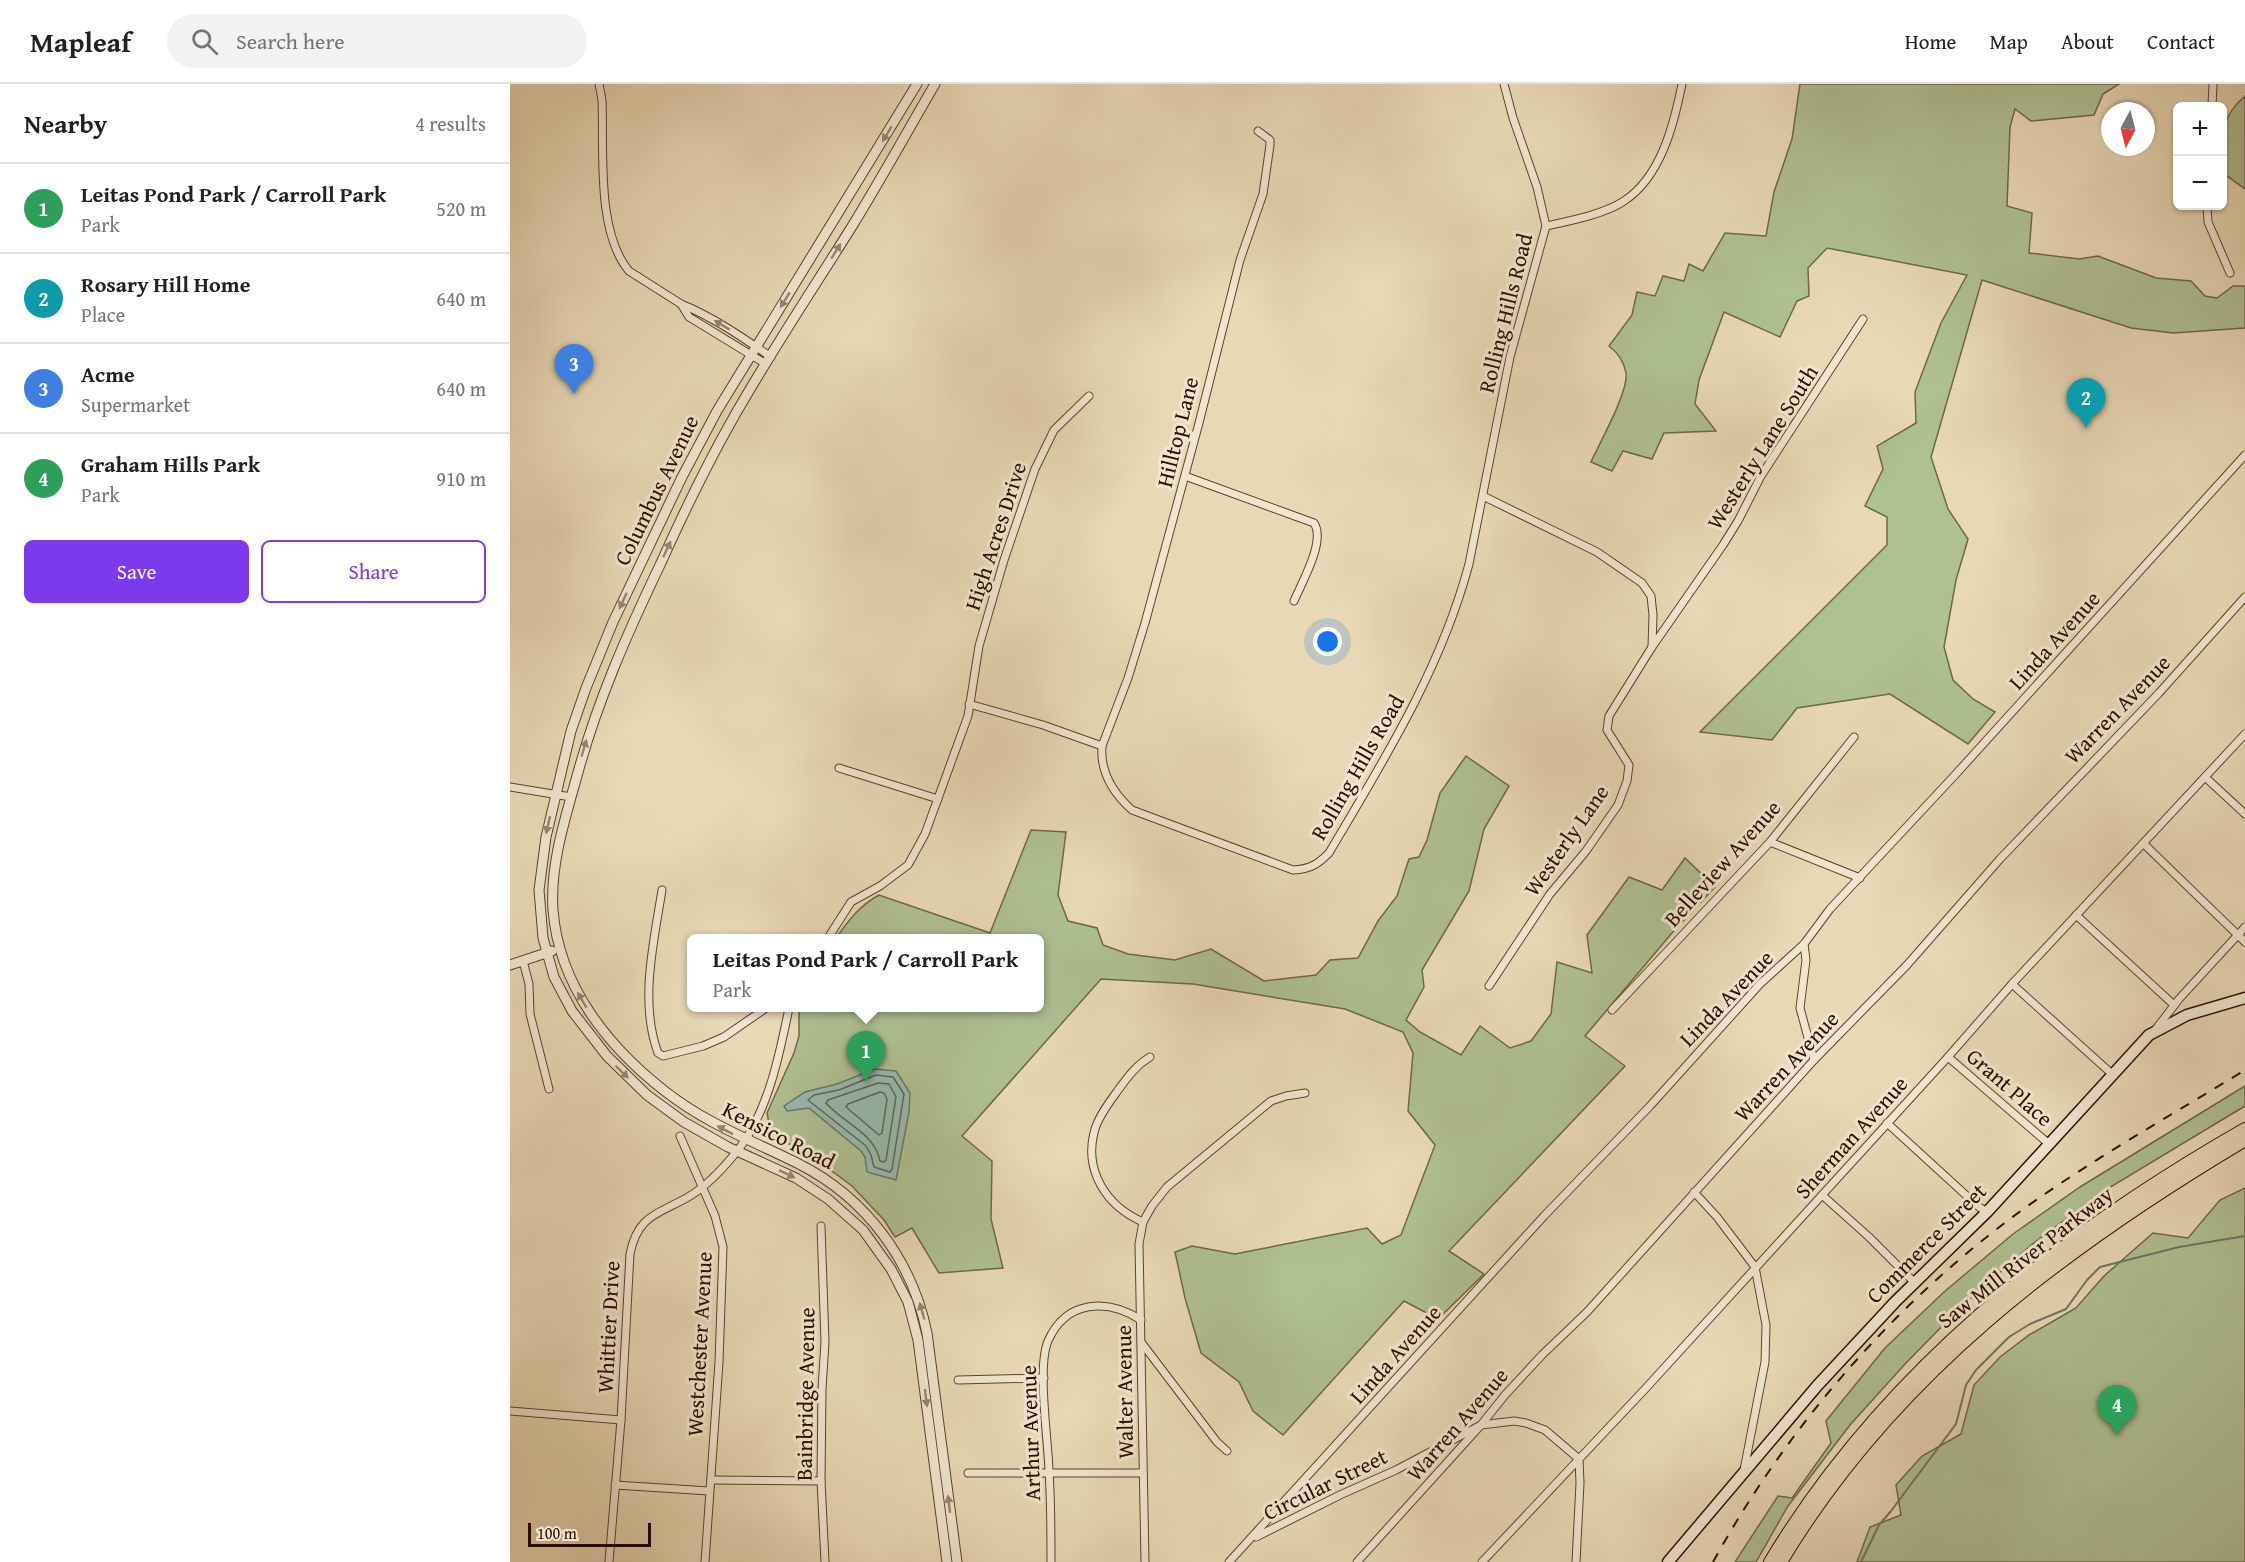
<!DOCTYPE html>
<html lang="en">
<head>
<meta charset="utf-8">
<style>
  :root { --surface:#fff; --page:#f2f2f2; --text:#202124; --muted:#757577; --line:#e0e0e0; --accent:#7c3aed }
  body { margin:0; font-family:"Gentium Book Plus",serif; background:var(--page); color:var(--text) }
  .controls { position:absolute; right:18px; top:18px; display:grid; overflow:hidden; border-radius:9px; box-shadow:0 2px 4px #0004 }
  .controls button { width:54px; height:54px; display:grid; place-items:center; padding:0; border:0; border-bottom:2px solid var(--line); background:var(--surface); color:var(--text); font:30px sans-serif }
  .compass { position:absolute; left:1591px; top:18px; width:54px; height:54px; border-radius:50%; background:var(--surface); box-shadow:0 2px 4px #0004; rotate:187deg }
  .scale { position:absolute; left:18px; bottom:15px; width:123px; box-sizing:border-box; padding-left:6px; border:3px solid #2c0f02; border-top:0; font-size:16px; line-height:21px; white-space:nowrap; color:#2c0f02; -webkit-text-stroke:4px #f0e6d0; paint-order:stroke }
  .you { position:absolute; left:818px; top:558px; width:21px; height:21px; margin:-15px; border:4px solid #fff; border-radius:50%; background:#1a73e8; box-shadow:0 0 0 9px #1a73e833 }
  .badge { display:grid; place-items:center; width:39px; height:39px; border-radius:50%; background:var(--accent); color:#fff; font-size:20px; font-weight:700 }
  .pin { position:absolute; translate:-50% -50px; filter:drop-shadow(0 2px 3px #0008) }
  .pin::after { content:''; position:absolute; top:32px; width:21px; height:18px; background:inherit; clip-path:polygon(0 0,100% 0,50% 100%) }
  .popup { position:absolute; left:177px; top:850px; width:357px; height:78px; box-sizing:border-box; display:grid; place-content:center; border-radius:9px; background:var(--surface); filter:drop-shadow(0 2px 4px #0005); font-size:20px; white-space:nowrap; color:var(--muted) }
  .popup b { font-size:22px; color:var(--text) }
  .popup::after { content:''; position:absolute; left:50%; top:100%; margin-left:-12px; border:12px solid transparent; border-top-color:var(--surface) }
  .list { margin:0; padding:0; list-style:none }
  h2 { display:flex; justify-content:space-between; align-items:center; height:78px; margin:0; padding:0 24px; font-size:26px }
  h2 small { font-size:20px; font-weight:400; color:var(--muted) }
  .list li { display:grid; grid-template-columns:39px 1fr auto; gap:18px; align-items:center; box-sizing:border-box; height:90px; padding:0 24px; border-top:2px solid var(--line) }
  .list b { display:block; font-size:22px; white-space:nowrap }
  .list p { margin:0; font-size:20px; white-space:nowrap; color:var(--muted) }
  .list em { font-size:20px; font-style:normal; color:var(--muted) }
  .actions { display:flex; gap:12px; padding:18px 24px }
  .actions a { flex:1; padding:14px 0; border:2px solid var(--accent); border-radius:9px; text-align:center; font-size:21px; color:var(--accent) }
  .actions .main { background:var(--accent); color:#fff }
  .icon { flex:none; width:33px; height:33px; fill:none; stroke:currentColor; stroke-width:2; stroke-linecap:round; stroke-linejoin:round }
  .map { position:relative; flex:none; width:1735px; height:1478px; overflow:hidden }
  header { display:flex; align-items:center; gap:36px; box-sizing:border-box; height:84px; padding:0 30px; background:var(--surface); border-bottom:2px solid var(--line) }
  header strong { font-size:28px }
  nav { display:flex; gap:33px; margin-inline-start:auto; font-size:21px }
  .search { width:420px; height:54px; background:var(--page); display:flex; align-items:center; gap:15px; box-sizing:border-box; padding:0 21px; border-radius:33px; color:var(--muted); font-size:22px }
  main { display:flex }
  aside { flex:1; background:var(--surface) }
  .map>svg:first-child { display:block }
  .green { fill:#afc093; stroke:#6e684a; stroke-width:1.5 }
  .water { fill:#97baaf; stroke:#6c766a; stroke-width:1.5 }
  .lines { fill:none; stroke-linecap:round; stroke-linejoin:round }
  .shore { stroke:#626458; stroke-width:1.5 }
  .stream { stroke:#6c766a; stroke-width:2 }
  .minor-casing { stroke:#5b422f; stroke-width:9 }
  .tertiary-casing { stroke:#5b422f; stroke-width:11 }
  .secondary-casing { stroke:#2c0f02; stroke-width:13 }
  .trunk-casing { stroke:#2c0f02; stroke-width:14 }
  .minor { stroke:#f0e6d0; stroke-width:7 }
  .tertiary { stroke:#f0e6d0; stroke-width:9 }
  .secondary { stroke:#f0e6d0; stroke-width:10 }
  .trunk { stroke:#e8d9b6; stroke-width:12 }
  .rail { stroke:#2c0f02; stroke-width:2; stroke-dasharray:10 10; stroke-linecap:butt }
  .oneway { fill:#988573 }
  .labels { text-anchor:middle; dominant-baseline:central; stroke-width:6; stroke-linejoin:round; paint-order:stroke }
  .street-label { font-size:22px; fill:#2c0f02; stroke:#f0e6d0 }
</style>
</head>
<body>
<header>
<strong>Mapleaf</strong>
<div class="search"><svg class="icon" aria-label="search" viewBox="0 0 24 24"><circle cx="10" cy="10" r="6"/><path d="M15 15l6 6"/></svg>Search here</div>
<nav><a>Home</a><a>Map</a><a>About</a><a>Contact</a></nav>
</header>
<main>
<aside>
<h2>Nearby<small>4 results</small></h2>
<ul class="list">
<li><span class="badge" style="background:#2e9e5b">1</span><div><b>Leitas Pond Park / Carroll Park</b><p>Park</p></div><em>520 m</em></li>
<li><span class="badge" style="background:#0f9aa8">2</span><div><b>Rosary Hill Home</b><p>Place</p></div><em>640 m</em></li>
<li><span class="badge" style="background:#3f7fe0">3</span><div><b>Acme</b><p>Supermarket</p></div><em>640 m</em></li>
<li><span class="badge" style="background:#2e9e5b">4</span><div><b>Graham Hills Park</b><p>Park</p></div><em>910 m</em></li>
</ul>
<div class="actions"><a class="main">Save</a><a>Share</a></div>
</aside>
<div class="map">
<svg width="1735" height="1478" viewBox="0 0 1735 1478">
  <rect width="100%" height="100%" fill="#e8d9b6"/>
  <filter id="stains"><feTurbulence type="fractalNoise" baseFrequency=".00333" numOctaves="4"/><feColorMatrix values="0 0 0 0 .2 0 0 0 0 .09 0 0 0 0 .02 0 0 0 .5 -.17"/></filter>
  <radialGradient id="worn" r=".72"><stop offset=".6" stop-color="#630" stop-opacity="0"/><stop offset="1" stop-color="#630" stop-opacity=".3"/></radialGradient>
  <g class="green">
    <path d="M1290,0H1609L1593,10L1584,31L1521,37L1505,25L1500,43L1497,122L1522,129L1519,169L1569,175L1588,172L1646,194L1681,197L1695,212L1707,214L1723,202H1735V244L1663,249L1621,244L1472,196L1421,373L1438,425L1458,455L1446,496L1434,563L1443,596L1463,615L1485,628L1458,660L1380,610L1287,624L1262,656L1190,648L1377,461V433L1355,422L1373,385L1367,362L1406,339L1405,308L1431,239L1457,191L1317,164L1298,184L1299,212L1287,217L1270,253L1214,228L1189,296L1185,320L1206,347L1154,349L1142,375L1113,367L1102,387L1081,378C1089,360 1119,307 1116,289C1114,278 1107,268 1099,262L1122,231L1127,208L1145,212L1153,192L1174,197L1179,180L1193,187L1215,149L1256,152L1264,108L1282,55Z"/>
    <path d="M1735,12V105L1713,89C1712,56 1707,36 1735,12Z"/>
    <path d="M956,672L999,702L974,745L959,807L912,886L914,903L896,936L910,948L951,971L970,942L1000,964L1021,957L1041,930L1047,878L1082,889L1077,851L1119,793L1152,806L1175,774L1205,803L1162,849L1075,952L1115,982L939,1167L974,1190L928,1235L894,1217L773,1351L743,1327L729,1298L691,1269L675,1214L665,1168L682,1162L725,1170L857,1144L872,1160L891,1151L925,1061L898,1027L903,969L893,948L835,925L683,900L591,895L452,1052L482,1077L481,1135L493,1184L429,1189L402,1144L385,1153L374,1136L342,1102L304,1074L265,1052L260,1045L257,1029L284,969L289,952V924H530V854H326C339,836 349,822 369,811L480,849L521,746L556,748L548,811L558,837L587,844L593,861L618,870L665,876L701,865L754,897L806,891L820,876L848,874L868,837L887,812L899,775L909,773L917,756L930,709Z"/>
    <polygon points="1735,1002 1735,1022 1592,1108 1520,1162 1449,1225 1395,1280 1340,1341 1278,1422 1246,1478 1225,1478 1268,1412 1282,1414 1321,1359 1316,1337 1375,1264 1434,1208 1503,1150 1570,1103"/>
    <polygon points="1735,1104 1735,1478 1347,1478 1360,1443 1391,1431 1386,1401 1412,1372 1451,1350 1464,1301 1490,1273 1519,1251 1566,1224 1594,1192 1643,1149 1678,1154 1710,1116"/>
  </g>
  <polygon class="water" points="365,985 386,987 400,1009 399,1028 386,1096 357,1088 355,1073 351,1067 299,1024 277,1027 274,1022 295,1008 327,1000"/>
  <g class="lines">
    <g class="shore">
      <polygon points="366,991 383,993 394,1010 382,1085 380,1088 364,1083 361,1071 356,1062 298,1016 304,1011 329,1006"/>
      <path d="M368,999L379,1000L386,1013L376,1076L374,1078L370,1077C365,1049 333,1039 316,1019L318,1016Z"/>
      <polygon points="370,1008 374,1009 377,1015 372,1049 369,1051 336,1023 338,1020"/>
    </g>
    <polyline class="stream" points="1351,1478 1369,1441 1381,1427 1446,1340 1456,1301 1466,1286 1499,1253 1520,1240 1556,1225 1577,1196 1590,1183 1669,1163 1735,1152"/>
    <defs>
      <g id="minor">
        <path d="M89,0L92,16C94,66 86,148 119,187L171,220"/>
        <polyline points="1702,22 1703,0"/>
        <path d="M748,47L760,56V61L753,110L730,176L689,339L635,539L618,594L592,662C590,687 603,709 622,726L783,786C800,785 807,781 819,769C874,676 931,585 959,480L1000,273L1036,142L1027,103L1003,34L994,0"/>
        <polyline points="1697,122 1698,138 1720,189"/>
        <path d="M1036,142C1059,137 1095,130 1114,117C1151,93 1164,40 1172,0"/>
        <path d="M256,280L179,233L171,220C203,233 232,253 261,273"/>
        <path d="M675,392L804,439C816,457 792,498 784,517"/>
        <polyline points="973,412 1087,468 1132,499 1141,512 1143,531 1142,563"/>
        <polyline points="459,620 533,641 592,662"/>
        <polyline points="329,684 428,715"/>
        <polyline points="1695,693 1735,730"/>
        <polyline points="0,703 61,713"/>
        <polyline points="1260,758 1350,794"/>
        <polyline points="1634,760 1735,858"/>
        <path d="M152,806C144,857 129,918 148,969L153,972L193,962L214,953L256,924"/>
        <polyline points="1566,831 1664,921"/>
        <polyline points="318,854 341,818 370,802 398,781 415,750 458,632 469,562 494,476 525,385 544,346 579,312"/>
        <polyline points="1294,860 1296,876 1290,924 1304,976"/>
        <polyline points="13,877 19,900 20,930 39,1005"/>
        <polyline points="1502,900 1602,990"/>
        <polyline points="979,902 1040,810 1076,767 1108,721 1117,697 1119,681 1097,646 1099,632 1142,563 1213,461 1228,437 1251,392 1353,235"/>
        <polyline points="1102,926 1260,758 1344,653"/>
        <polyline points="1646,945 1669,915 1735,843"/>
        <polyline points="1438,973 1539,1060"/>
        <polyline points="1377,1039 1469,1123 1477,1128"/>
        <polyline points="170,1052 205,1132 213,1163 209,1278 195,1478"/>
        <polyline points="1184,1108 1207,1133 1245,1183 1256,1241 1255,1278 1234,1386"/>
        <polyline points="1312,1111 1359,1153 1404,1198"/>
        <path d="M633,1138C596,1122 573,1086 585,1045C589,1032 598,1020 606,1009C617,994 625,982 640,973"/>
        <polyline points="311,1142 315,1258 312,1305 311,1397 315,1478"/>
        <polyline points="631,1258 707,1358 717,1367"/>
        <polyline points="448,1296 534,1294"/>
        <polyline points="0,1327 111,1336"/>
        <polyline points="458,1389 633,1389"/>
        <polyline points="201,1396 311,1397"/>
        <polyline points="105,1401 199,1407"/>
        <polyline points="746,1453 830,1411 886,1386 971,1341 1004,1337 1016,1339 1035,1346 1069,1375 1070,1399 1066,1478"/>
        <path d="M99,1478L111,1336L120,1170C128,1128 152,1130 183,1110C201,1098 218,1079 231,1062C259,1024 270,968 279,924"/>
        <path d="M541,1478C541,1447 541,1416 539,1386C538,1355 527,1283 538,1257C556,1216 597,1214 631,1236"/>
        <polyline points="635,1478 629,1160 633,1138 642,1122 657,1103 761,1017 776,1012 795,1009"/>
        <polyline points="719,1478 1034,1132 1140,1022 1250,900 1294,860 1320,825 1445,691 1735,371"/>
        <polyline points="847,1478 971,1341 995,1311 1032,1271 1077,1228 1304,976 1397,881 1490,775 1649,609 1735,513"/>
        <polyline points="972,1478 1136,1304 1438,973 1502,900 1735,650"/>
      </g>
      <g id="tertiary">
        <polyline points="407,0 207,327 172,393 103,538 76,604 61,647 36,753 29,806 33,854 44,893 62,927 97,972 137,1011 174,1038 218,1063 286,1094 318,1115 353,1146 381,1185 398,1218 408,1256 437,1478"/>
        <path d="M425,0C397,48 370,97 341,144C301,208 258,272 221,338C195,384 172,432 150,481C117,550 87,618 67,692C55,735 40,781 43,826C49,902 98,963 156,1008C197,1040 243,1057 289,1080C356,1114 402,1176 417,1249L447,1478"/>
        <polyline points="0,881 42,867"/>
      </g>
      <polyline id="secondary" points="1158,1478 1307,1302 1385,1218 1477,1128 1639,951 1677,931 1735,914"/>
      <g id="trunk">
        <path d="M1260,1478C1374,1289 1546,1153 1735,1045"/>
        <path d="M1271,1478C1382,1292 1552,1165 1735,1056"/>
      </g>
    </defs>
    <use href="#minor" class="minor-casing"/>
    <use href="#tertiary" class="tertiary-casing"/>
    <use href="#secondary" class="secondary-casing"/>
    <use href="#trunk" class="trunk-casing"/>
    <use href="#minor" class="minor"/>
    <use href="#tertiary" class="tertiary"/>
    <use href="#secondary" class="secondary"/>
    <use href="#trunk" class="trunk"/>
    <path class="rail" d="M1203,1478C1279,1340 1385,1219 1512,1126C1583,1075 1660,1032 1735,986"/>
  </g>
  <defs><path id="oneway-solid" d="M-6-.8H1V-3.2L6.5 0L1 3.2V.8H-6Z" transform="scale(1.5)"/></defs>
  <g class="oneway">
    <use href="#oneway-solid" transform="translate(377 50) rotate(121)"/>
    <use href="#oneway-solid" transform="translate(326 167) rotate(-58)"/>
    <use href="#oneway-solid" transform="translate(275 216) rotate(122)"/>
    <use href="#oneway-solid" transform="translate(212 241) rotate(-149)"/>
    <use href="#oneway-solid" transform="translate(157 465) rotate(-65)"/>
    <use href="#oneway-solid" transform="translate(113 517) rotate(115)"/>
    <use href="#oneway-solid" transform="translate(74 664) rotate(-74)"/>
    <use href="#oneway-solid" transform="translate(38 741) rotate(103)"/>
    <use href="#oneway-solid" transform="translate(72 916) rotate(-120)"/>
    <use href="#oneway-solid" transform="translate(112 988) rotate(44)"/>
    <use href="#oneway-solid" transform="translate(215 1046) rotate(-153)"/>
    <use href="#oneway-solid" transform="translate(277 1090) rotate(26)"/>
    <use href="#oneway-solid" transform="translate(412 1227) rotate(-106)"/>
    <use href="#oneway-solid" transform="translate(416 1314) rotate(83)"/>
    <use href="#oneway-solid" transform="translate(439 1420) rotate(-97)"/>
  </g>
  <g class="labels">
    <g class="street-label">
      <text transform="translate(995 229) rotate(-76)">Rolling Hills Road</text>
      <text transform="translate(667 348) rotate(-76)">Hilltop Lane</text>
      <text transform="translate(1252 363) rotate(-58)">Westerly Lane South</text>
      <text transform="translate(146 406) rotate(-64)">Columbus Avenue</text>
      <text transform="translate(485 452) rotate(-72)">High Acres Drive</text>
      <text transform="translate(1544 556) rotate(-48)">Linda Avenue</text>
      <text transform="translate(1607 625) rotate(-46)">Warren Avenue</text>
      <text transform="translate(847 683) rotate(-60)">Rolling Hills Road</text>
      <text transform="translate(1056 756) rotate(-55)">Westerly Lane</text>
      <text transform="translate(1212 779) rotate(-48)">Belleview Avenue</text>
      <text transform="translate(1216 914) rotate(-46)">Linda Avenue</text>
      <text transform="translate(1276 982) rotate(-47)">Warren Avenue</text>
      <text transform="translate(1500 1003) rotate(41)">Grant Place</text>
      <text transform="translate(269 1051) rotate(27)">Kensico Road</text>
      <text transform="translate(1341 1053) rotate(-48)">Sherman Avenue</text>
      <text transform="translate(1416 1159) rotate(-45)">Commerce Street</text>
      <text transform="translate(1515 1173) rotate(-38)">Saw Mill River Parkway</text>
      <text transform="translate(98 1243) rotate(-87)">Whittier Drive</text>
      <text transform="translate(189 1260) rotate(-87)">Westchester Avenue</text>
      <text transform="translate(885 1270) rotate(-48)">Linda Avenue</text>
      <text transform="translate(614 1308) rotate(-91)">Walter Avenue</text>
      <text transform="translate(295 1310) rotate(-89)">Bainbridge Avenue</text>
      <text transform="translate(947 1340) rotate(-49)">Warren Avenue</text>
      <text transform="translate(520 1349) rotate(-92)">Arthur Avenue</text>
      <text transform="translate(815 1400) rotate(-26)">Circular Street</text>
    </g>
  </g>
  <rect width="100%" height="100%" filter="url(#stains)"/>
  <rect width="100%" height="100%" fill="url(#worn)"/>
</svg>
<div class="controls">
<button>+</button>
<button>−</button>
</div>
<svg class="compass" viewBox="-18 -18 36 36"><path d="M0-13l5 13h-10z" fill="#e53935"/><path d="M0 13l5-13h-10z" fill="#757577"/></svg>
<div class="scale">100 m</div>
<div class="you"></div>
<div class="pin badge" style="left:356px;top:997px;background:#2e9e5b">1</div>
<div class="popup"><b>Leitas Pond Park / Carroll Park</b>Park</div>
<div class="pin badge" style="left:1576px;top:344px;background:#0f9aa8">2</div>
<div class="pin badge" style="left:64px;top:310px;background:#3f7fe0">3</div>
<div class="pin badge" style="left:1607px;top:1351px;background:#2e9e5b">4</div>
</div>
</main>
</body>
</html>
